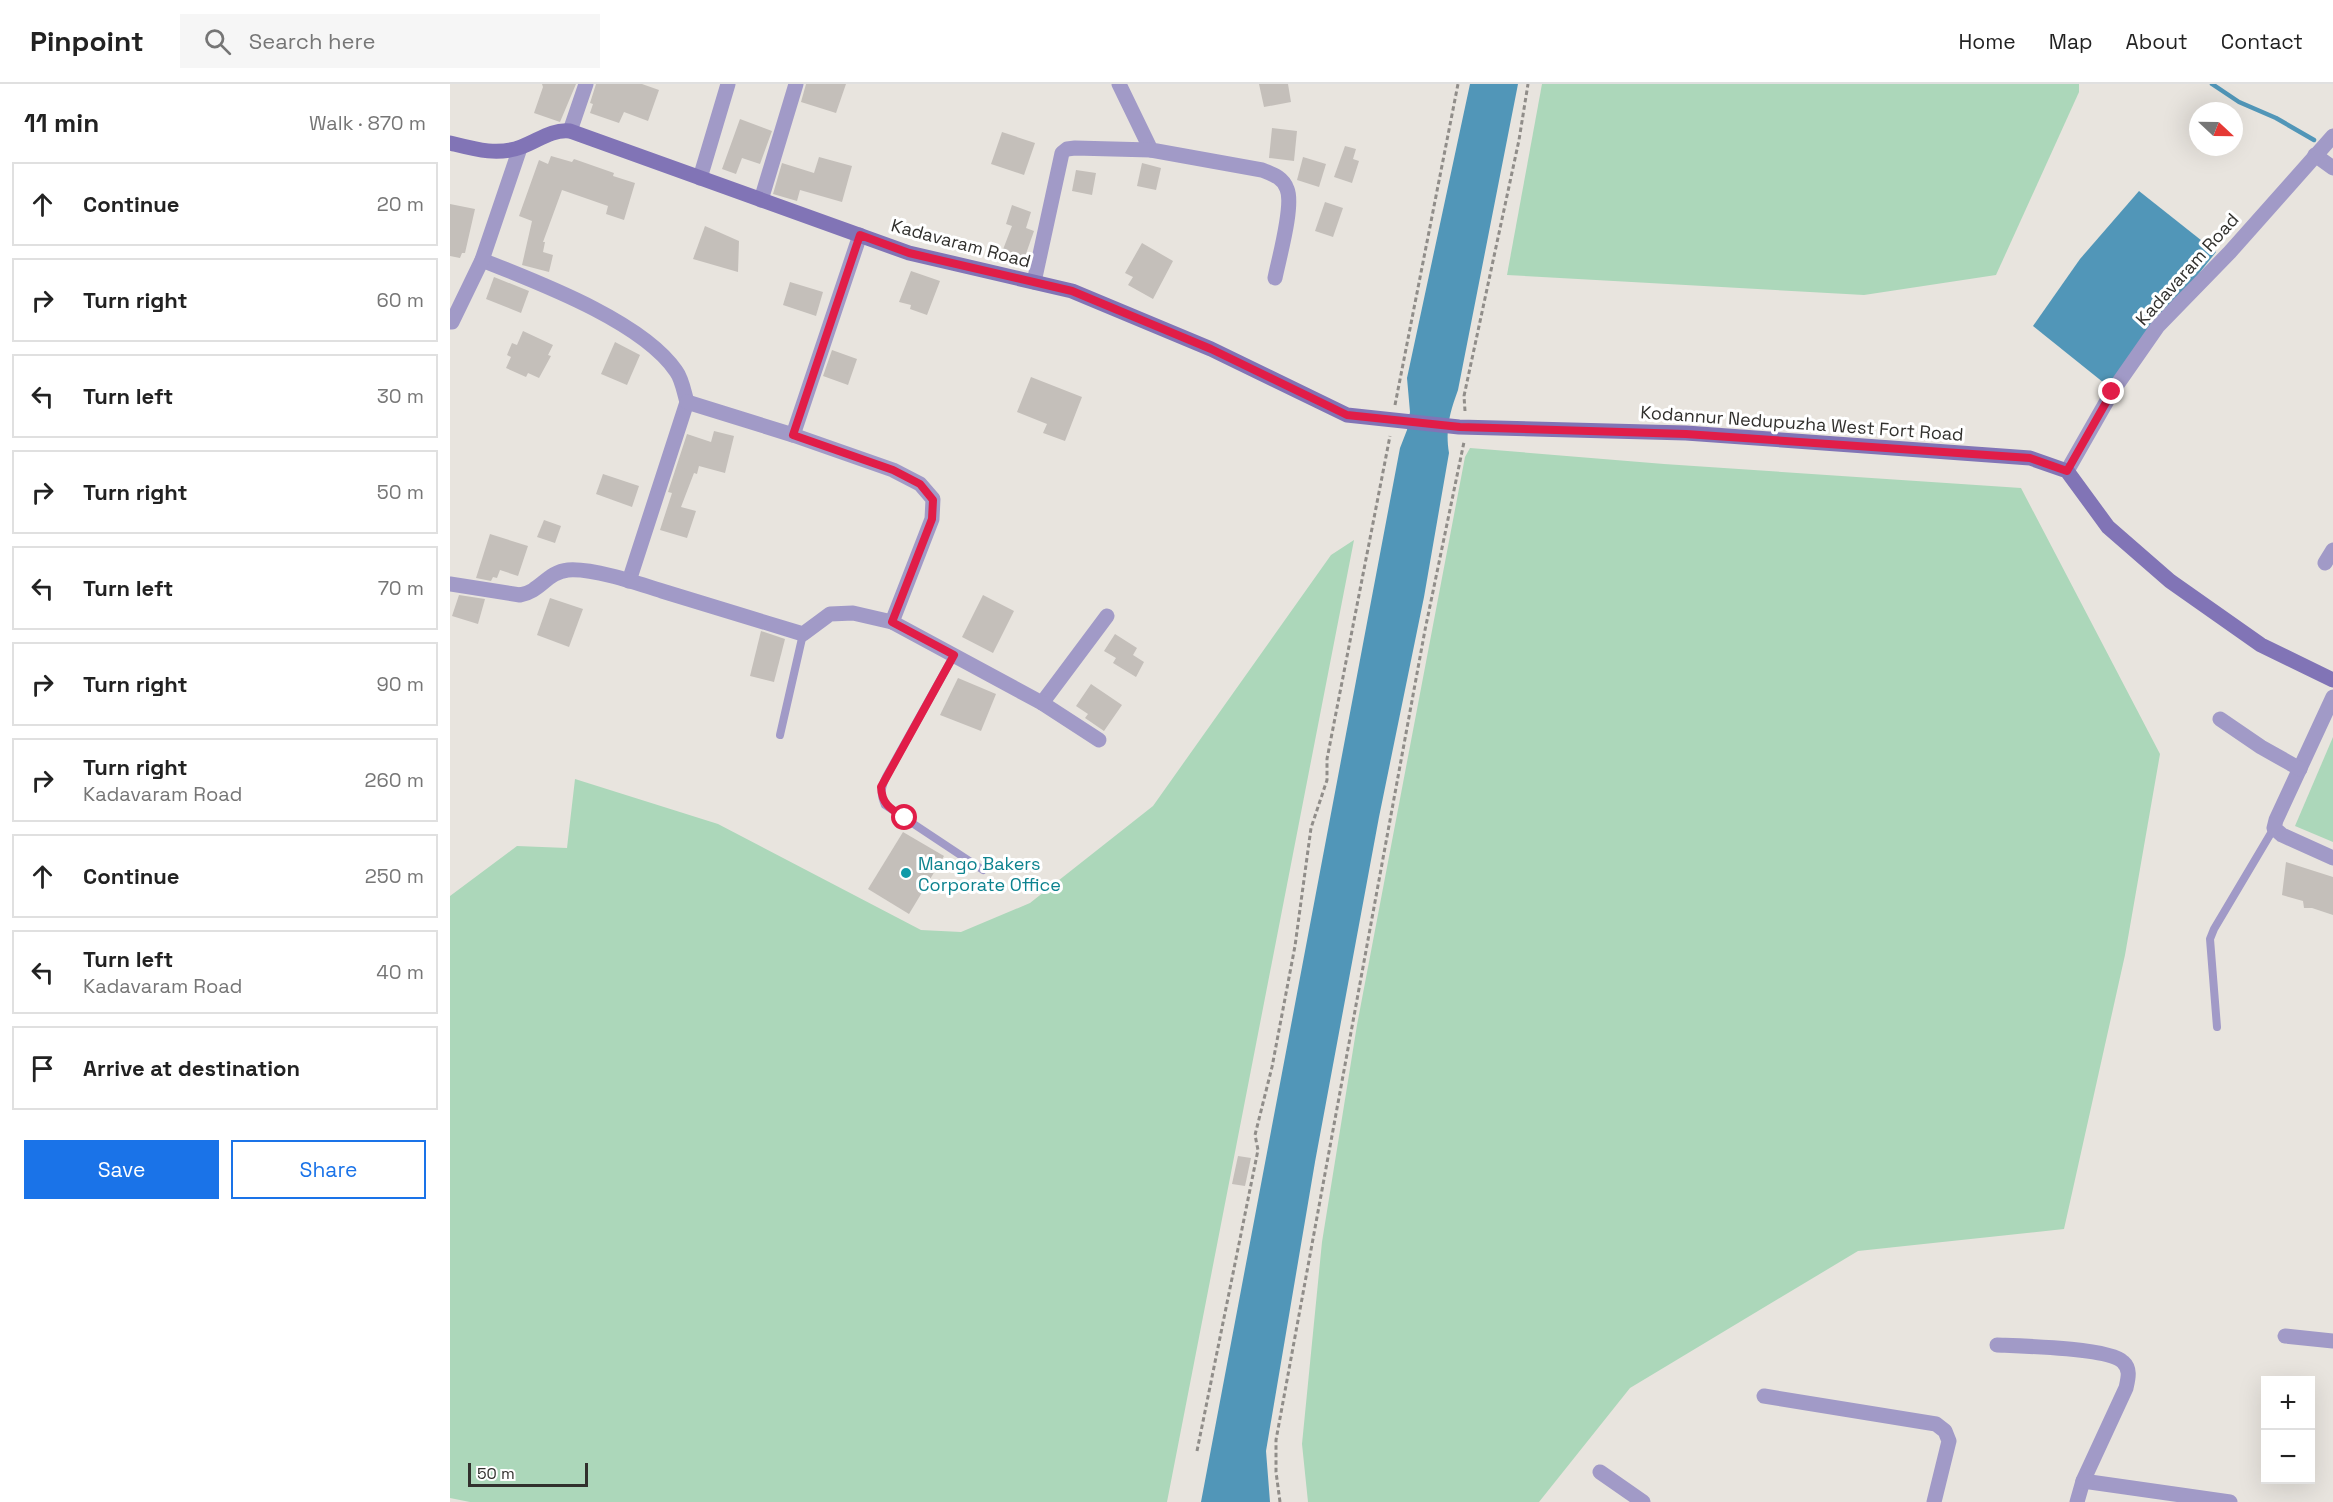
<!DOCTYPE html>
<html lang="en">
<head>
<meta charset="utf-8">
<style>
  :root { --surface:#fff; --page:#f6f6f6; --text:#222; --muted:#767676; --line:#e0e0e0; --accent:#1a73e8 }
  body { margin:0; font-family:"Space Grotesk",sans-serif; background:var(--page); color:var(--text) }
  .controls { position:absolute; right:18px; bottom:18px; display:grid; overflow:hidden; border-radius:0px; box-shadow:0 6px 24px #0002 }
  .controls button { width:54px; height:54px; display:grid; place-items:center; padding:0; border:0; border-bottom:2px solid var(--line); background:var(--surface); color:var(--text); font:30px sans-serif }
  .compass { position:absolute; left:1739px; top:18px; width:54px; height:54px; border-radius:50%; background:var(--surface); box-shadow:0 6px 24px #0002; rotate:112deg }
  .scale { position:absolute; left:18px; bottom:15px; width:120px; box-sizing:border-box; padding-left:6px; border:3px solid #31302d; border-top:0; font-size:16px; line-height:21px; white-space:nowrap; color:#31302d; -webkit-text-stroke:4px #fff; paint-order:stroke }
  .stop { position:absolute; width:18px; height:18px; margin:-14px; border:4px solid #e11d48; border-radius:50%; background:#fff }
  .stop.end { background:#e11d48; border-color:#fff; box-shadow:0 2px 6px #0008 }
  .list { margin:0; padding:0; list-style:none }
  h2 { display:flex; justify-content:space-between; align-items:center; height:78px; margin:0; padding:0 24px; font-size:26px }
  h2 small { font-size:20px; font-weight:400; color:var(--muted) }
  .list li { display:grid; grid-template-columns:39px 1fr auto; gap:18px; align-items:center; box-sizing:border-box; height:84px; margin:0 12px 12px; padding:0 12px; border:2px solid var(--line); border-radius:0px }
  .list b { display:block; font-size:22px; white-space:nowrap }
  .list p { margin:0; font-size:20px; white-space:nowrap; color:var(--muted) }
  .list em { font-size:20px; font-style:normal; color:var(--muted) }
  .actions { display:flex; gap:12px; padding:18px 24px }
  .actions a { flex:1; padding:14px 0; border:2px solid var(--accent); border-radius:0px; text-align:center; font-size:21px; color:var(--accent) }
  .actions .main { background:var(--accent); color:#fff }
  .icon { flex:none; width:33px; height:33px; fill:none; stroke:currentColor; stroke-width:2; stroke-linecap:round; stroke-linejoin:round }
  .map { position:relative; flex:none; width:1883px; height:1418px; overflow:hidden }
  header { display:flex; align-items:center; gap:36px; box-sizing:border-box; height:84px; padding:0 30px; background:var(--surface); border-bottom:2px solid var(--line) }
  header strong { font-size:28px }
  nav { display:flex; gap:33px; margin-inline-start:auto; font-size:21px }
  .search { width:420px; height:54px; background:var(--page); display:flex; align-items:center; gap:15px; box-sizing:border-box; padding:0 21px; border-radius:0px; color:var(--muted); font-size:22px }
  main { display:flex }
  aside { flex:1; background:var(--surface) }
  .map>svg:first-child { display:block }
  .green { fill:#acd7ba }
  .water { fill:#5196b8 }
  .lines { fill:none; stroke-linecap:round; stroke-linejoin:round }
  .stream { stroke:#5196b8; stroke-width:4.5 }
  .building { fill:#c4bfba }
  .path { stroke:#908d89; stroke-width:3; stroke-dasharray:4.5 3; stroke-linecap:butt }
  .service { stroke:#a19ac7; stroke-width:8 }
  .minor { stroke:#a19ac7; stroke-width:15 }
  .secondary { stroke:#8174b6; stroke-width:15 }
  .route { stroke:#e11d48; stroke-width:8 }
  .culture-dot { fill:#0f9aa8; stroke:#fff; stroke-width:2 }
  .labels { text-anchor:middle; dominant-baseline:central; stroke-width:6; stroke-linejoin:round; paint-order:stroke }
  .street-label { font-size:18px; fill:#31302d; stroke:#fff }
  .culture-label { font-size:18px; fill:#0d838f; stroke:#fff; text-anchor:start }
</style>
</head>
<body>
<header>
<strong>Pinpoint</strong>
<div class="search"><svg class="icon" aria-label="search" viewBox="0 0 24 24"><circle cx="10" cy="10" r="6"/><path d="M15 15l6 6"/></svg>Search here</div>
<nav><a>Home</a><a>Map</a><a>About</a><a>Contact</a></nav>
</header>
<main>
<aside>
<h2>11 min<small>Walk · 870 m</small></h2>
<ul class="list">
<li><svg class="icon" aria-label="ahead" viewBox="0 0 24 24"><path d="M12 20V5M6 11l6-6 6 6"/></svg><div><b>Continue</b></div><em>20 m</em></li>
<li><svg class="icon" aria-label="right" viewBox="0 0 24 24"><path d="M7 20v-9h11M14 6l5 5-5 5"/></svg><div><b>Turn right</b></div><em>60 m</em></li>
<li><svg class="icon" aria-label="left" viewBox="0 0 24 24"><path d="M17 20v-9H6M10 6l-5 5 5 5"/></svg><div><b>Turn left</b></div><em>30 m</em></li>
<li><svg class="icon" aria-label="right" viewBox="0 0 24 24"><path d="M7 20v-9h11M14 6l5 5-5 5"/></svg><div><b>Turn right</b></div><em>50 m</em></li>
<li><svg class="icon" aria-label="left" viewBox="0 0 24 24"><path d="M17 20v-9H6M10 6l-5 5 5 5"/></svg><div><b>Turn left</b></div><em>70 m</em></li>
<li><svg class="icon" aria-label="right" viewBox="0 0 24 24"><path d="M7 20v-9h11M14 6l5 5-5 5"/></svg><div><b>Turn right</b></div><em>90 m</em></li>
<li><svg class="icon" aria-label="right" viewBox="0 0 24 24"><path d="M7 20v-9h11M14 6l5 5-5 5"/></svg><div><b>Turn right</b><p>Kadavaram Road</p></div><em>260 m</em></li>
<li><svg class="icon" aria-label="ahead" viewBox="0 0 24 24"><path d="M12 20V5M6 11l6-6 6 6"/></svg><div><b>Continue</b></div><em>250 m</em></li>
<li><svg class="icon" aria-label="left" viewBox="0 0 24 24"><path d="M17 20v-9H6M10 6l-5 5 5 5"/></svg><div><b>Turn left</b><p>Kadavaram Road</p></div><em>40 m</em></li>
<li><svg class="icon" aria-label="arrive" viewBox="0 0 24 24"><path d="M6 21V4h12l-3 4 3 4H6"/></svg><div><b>Arrive at destination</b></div></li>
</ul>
<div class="actions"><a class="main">Save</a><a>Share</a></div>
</aside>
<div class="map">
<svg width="1883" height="1418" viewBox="0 0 1883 1418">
  <rect width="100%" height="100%" fill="#e8e4de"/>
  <g class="green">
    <polygon points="1092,0 1629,0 1629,8 1546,191 1414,211 1057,191"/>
    <polygon points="1020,364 1214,380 1571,404 1710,670 1675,871 1614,1145 1408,1167 1180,1304 1089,1418 858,1418 852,1360 872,1158 907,941 1015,373"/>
    <polygon points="904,456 717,1418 20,1418 0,1414 0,812 67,762 117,764 125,695 268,740 471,846 511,848 580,819 703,722 881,471"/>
    <polygon points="1883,653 1883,758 1845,742"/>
  </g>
  <g class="water">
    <path d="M1020,0H1068L1008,306C1000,328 995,345 999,369L974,513L929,733L865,1078L816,1367L820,1418H751L950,364L957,346L960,328L957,294Z"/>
    <polygon points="1689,107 1766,168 1659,303 1583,242 1630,175"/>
  </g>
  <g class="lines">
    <polyline class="stream" points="1762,0 1789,18 1826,34 1864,56"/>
  </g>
  <g class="building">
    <polygon points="92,0 126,0 110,38 84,29 93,3"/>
    <polygon points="146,0 192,0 209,6 198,37 174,28 169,39 140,29 143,20 140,19"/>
    <polygon points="356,0 396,0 386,29 351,18"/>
    <polygon points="809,0 838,0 841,18 814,23"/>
    <polygon points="290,35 322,47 310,80 292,74 286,90 272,85"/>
    <polygon points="822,44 847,47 844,77 819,74"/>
    <polygon points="552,48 585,59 574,91 541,80"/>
    <polygon points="895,62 906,65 903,75 909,77 902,99 884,93"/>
    <polygon points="101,72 122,78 124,75 164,89 163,92 185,99 174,136 156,130 158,122 112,106 93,158 95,158 93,168 103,171 99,188 72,181 82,137 69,132 89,76 98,80"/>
    <polygon points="369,73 402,82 392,118 350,106 347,117 323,110 332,79 364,89"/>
    <polygon points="853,73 876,80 869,103 847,96"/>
    <polygon points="692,79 711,84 706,106 687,102"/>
    <polygon points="626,86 646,89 642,111 622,107"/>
    <polygon points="875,118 893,124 883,153 865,147"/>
    <polygon points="0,120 25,125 15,169 12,169 10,174 0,172"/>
    <polygon points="562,121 581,128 576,144 584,147 571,184 549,176 562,142 556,140"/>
    <polygon points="255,142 289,157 288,188 243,175"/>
    <polygon points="692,159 723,177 703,215 678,201 683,193 675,189"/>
    <polygon points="461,187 490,197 477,231 460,225 461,221 449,218"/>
    <polygon points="44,193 79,207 71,229 36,215"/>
    <polygon points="340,198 373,208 366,232 333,221"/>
    <polygon points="73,247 103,261 98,271 101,272 89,294 78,289 76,293 56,284 61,273 57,271 62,259 67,261"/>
    <polygon points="165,258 190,271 177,301 151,290"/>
    <polygon points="382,266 407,275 398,301 373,292"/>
    <polygon points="581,293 632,313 615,357 593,349 597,340 567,328"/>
    <polygon points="264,347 284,352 275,389 249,382 247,390 244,389 231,423 246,427 237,454 210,446 222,409 218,408 237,350 261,358"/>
    <polygon points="153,390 189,402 182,423 146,410"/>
    <polygon points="94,436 111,442 105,459 87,453"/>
    <polygon points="40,450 78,462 68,492 50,486 47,494 43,493 41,497 26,494"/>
    <polygon points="9,511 35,515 28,540 2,532"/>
    <polygon points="533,511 564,527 543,569 512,553"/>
    <polygon points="100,514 133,525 119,563 87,551"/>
    <polygon points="311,547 335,555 324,598 300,592"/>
    <polygon points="665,550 687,564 683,571 694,578 686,593 663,579 666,574 654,567"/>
    <polygon points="508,594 546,610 531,647 490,631"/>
    <polygon points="641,600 672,621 654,647 635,634 638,630 626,622"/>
    <polygon points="453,748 494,772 459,830 418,805"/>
    <polygon points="1836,778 1883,793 1883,831 1862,824 1854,824 1853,817 1832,811"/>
    <polygon points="788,1072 801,1074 795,1102 782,1100"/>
  </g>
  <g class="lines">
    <g class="path">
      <polyline points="945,321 1008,0"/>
      <polyline points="1015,327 1014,312 1069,56 1078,0"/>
      <polyline points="747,1367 808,1066 805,1051 822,983 845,862 861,744 877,696 877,675 940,352"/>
      <polyline points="830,1418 826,1388 826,1356 975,546 1014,358"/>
    </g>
    <g class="service">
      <path d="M504,571L436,693C431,704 430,710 435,721L533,786"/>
      <polyline points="330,651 353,550"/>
      <polyline points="1767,943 1760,855 1764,845 1824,744"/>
    </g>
    <g class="minor">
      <path d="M669,0L701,66L812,86C822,90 833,93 837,105C844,121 829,174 825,194"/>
      <polyline points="120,47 136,0"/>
      <polyline points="1865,71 1883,84"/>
      <polyline points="250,94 278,0"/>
      <polyline points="311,116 346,0"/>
      <polyline points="410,151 343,351 443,386 470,400 483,415 482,435 442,538"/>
      <path d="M32,176C87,198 192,237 226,287C232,295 234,308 237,318L179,497"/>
      <polyline points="584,198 612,69 617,65 625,64 701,66"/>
      <polyline points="0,238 2,238 32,176 70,64"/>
      <polyline points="237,318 343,351"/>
      <polyline points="1617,387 1662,308 1708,242 1780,168 1883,52"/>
      <polyline points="1875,479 1883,466"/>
      <path d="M0,500L70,511C90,508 97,488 118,486C143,484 187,499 212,507C259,521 306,536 353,550L380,530L403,529L442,538L592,619L657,532"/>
      <polyline points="1883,613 1826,736 1824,744 1832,751 1883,774"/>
      <polyline points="592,619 649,656"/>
      <polyline points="1770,635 1811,663 1850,685"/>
      <polyline points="1835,1252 1883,1257"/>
      <path d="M1547,1261C1570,1262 1660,1264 1673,1278C1681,1285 1678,1295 1676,1304L1633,1397L1627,1418"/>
      <polyline points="1314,1312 1486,1340 1495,1347 1499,1357 1484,1418"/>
      <polyline points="1150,1388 1193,1418"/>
      <polyline points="1633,1397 1780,1418"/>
    </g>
    <path class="secondary" d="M0,59C24,65 47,72 71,63C88,57 101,45 120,47L459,169L622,207L761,265L897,331L1009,343L1236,349L1580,374L1617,387L1658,443L1720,497L1811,561L1883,596"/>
  </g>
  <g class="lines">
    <path class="route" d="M455,734C441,725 432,721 431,703L504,571L442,538L482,435L483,416L470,400L443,386L343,351L410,151L459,169L622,207L761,265L897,331L1010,343L1236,350L1580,374L1617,387L1662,308"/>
  </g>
  <circle class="culture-dot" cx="456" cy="789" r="6"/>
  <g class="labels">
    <g class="street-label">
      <text transform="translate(511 159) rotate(15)">Kadavaram Road</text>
      <text transform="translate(1737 185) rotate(-48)">Kadavaram Road</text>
      <text transform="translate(1352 339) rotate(4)">Kodannur Nedupuzha West Fort Road</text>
    </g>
    <g class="culture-label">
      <text x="468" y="779">Mango Bakers<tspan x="468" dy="21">Corporate Office</tspan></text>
    </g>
  </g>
</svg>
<div class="controls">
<button>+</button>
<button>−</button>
</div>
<svg class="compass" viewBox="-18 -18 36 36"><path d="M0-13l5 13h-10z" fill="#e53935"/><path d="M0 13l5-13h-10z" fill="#767676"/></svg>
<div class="scale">50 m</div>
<div class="stop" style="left:455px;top:734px"></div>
<div class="stop end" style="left:1662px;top:308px"></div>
</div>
</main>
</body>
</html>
